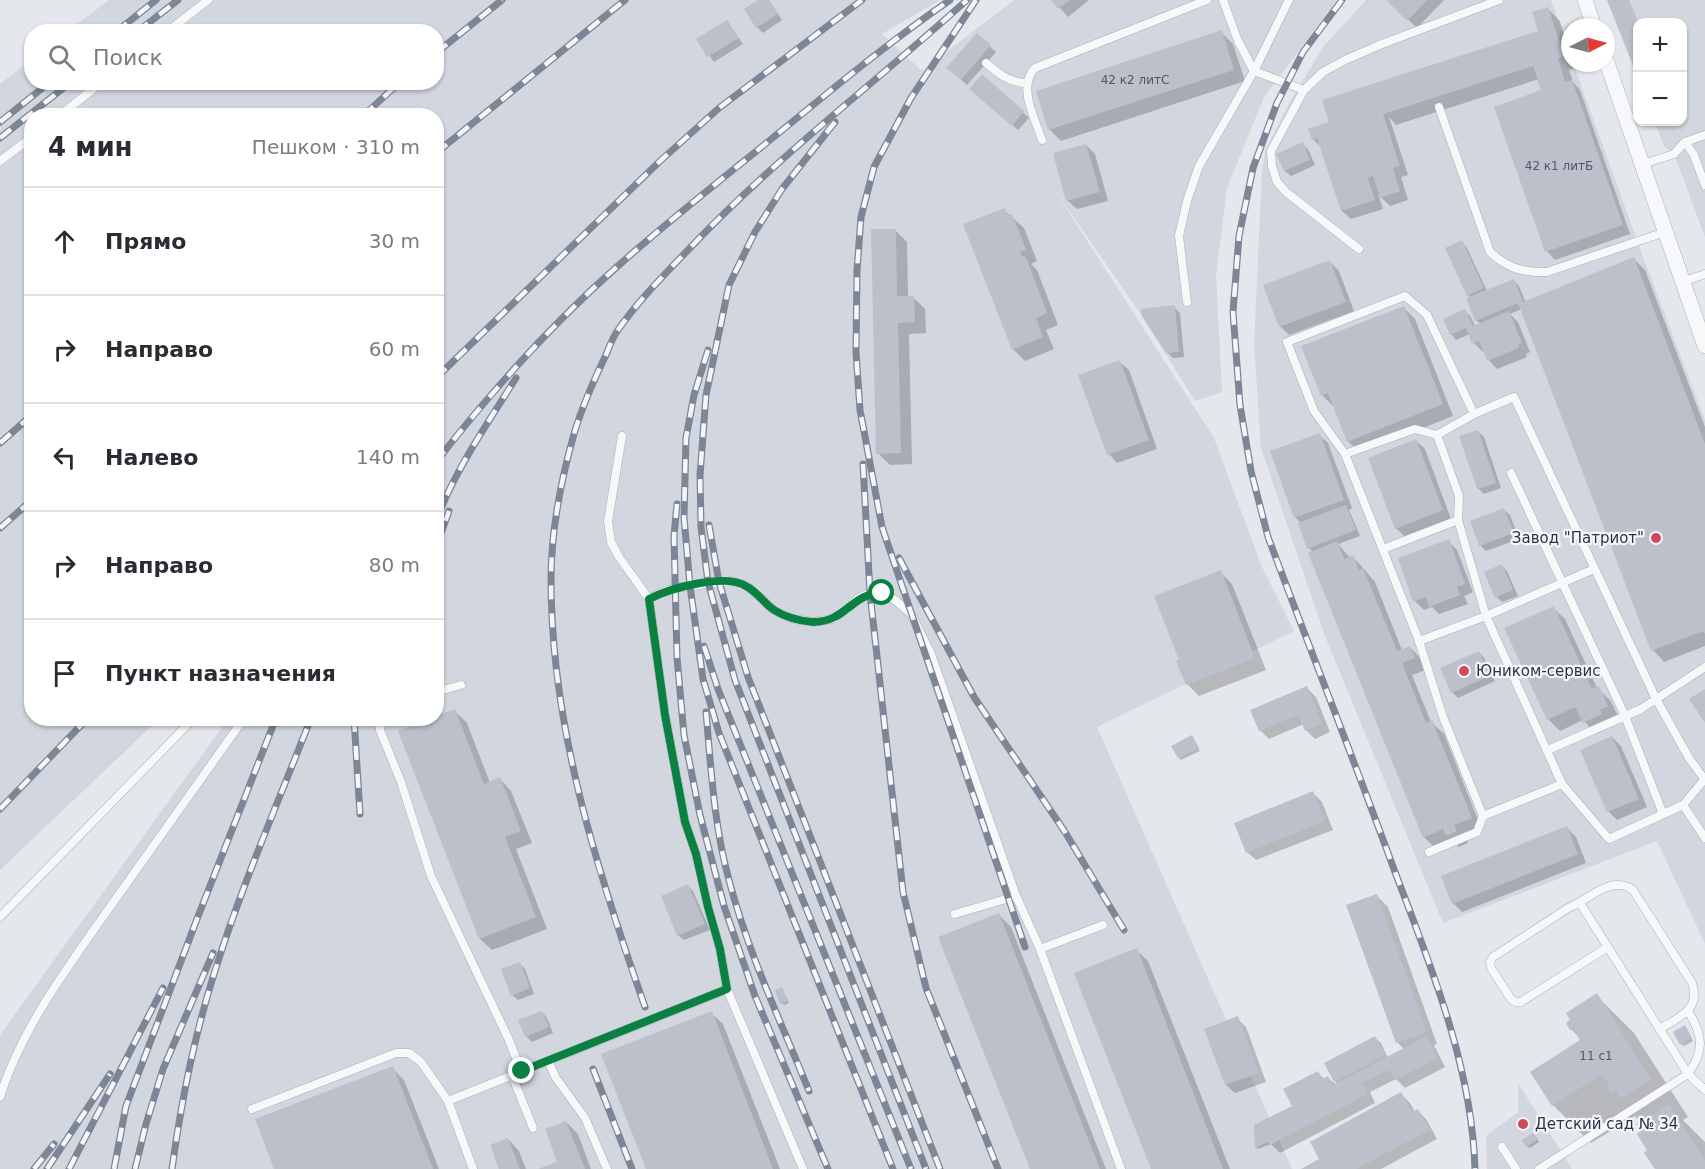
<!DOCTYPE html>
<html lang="ru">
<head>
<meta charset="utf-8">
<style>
  :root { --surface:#fff; --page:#f2f2f3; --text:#2b2b33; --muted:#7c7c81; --line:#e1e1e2 }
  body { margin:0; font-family:"DejaVu Sans",sans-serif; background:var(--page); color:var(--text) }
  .controls { position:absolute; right:18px; top:18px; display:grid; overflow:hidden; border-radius:12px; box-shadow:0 2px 4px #0004 }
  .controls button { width:54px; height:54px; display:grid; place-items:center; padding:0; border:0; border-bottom:2px solid var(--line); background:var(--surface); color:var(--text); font:30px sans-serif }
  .compass { position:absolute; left:1561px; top:18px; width:54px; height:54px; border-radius:50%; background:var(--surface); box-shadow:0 2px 4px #0004; rotate:84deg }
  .stop { position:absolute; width:18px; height:18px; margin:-14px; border:4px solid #0b8043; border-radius:50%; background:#fff }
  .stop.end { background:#0b8043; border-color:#fff; box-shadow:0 2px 6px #0008 }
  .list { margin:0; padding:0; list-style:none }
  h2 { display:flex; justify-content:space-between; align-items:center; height:78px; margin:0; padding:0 24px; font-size:26px }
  h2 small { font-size:20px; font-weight:400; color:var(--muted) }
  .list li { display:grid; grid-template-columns:39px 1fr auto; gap:18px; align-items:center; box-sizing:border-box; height:108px; padding:0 24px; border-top:2px solid var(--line) }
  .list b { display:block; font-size:22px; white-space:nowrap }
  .list em { font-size:20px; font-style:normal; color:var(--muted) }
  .icon { flex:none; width:33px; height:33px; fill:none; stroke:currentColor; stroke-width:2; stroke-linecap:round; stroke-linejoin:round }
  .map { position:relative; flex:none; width:1705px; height:1169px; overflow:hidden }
  .search { position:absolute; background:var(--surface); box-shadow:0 2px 4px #0004; left:24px; top:24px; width:420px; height:66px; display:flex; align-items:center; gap:15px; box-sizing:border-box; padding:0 21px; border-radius:24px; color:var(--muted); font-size:22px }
  .panel { position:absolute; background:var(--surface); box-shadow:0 2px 4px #0004; left:24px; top:108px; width:420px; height:618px; border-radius:24px }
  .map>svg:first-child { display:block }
  .built { fill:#d2d6de }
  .shadow { fill:#0003 }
  .building { fill:#bbc0ca }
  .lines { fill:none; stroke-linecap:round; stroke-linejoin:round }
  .service-casing { stroke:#a9aeb7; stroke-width:9 }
  .minor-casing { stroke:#a9aeb7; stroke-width:16 }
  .service { stroke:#f7f8fa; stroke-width:8 }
  .minor { stroke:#f7f8fa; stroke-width:15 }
  .rail-casing { stroke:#7d8696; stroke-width:7 }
  .rail { stroke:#f4f6f9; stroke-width:4.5; stroke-dasharray:14; stroke-linecap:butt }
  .route { stroke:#0b8043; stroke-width:8 }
  .poi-dot { fill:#d1495b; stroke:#f4f6f9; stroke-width:2 }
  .labels { text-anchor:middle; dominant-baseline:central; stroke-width:4.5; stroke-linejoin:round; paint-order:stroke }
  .number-label { font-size:12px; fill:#4f5766 }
  .poi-label { font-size:15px; fill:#2b3445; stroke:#f4f6f9; text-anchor:start }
</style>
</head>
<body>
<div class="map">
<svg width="1705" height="1169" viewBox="0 0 1705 1169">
  <rect width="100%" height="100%" fill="#e4e7ec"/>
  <g class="built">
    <polygon points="109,0 940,0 882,34 922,71 1014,0 1337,0 1264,97 1227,188 1216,275 1222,392 1195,401 1142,316 1050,183 1214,438 1261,565 1294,631 1097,727 1292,1169 0,1169 0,1035 228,719 436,718 436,116 32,116 32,718 159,719 0,870 0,84 31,60 32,82 436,82 436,32 68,31"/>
    <polygon points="1366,0 1551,0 1570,53 1570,63 1573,63 1642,254 1705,420 1705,944 1657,841 1443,923 1325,636 1261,448 1254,345 1262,171 1265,151 1287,107 1323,47"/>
    <polygon points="1607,0 1705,0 1705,237 1674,154 1664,146 1655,122 1682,122 1682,22 1638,22 1637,77"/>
    <polygon points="1518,1083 1572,1169 1487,1169 1486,1136 1518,1112"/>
  </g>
  <g class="shadow">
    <polygon points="761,0 769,0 782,20 763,33 757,27"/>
    <polygon points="1053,0 1089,0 1068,17"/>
    <polygon points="1388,0 1444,0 1417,28"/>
    <polygon points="1548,9 1560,21 1570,54 1570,63 1573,63 1574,68 1569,70 1573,82 1580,90 1630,234 1555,260 1547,251 1542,90 1539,79 1396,125 1389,117 1408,175 1401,177 1408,200 1390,206 1378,194 1383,209 1351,219 1342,211 1321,147 1313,139 1331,123 1540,32"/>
    <polygon points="727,21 743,44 714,62 698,40"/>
    <polygon points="1221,32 1233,44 1245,81 1061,141 1049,129"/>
    <polygon points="977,35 996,52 967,85 954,73"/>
    <polygon points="982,76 1029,118 1018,130 977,94"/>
    <polygon points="1657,122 1671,122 1660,126"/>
    <polygon points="1302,144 1308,149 1315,165 1291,176 1285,171 1278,155"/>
    <polygon points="1086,145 1095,154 1108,201 1077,209 1068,201 1055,154"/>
    <polygon points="1004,210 1024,228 1037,261 1031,264 1037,270 1058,325 1046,330 1054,349 1025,361 1013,349"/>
    <polygon points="895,230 907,242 908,297 913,297 925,309 926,333 909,334 912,464 890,465 878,453"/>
    <polygon points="1462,242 1467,248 1487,291 1514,281 1519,286 1526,303 1633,258 1645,270 1705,427 1705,646 1664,662 1653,650 1522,309 1510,314 1518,322 1530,352 1526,354 1527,357 1497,369 1489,360 1485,351 1483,352 1474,343 1470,334 1456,340 1451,334 1465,311 1471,317 1475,327 1481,324 1476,320 1471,298 1468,295"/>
    <polygon points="1330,262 1339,271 1354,311 1289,335 1280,326"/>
    <polygon points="1174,307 1180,313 1184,357 1173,358 1167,352"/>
    <polygon points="1403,307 1415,319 1453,416 1360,453 1348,441 1334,407 1322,395"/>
    <polygon points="1120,362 1129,370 1157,449 1117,463 1109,454"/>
    <polygon points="1478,431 1484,437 1501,488 1484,494 1478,488"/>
    <polygon points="1319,435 1328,443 1352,508 1349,510 1360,536 1338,544 1350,558 1353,557 1364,569 1375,582 1402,650 1410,647 1421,659 1426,670 1412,675 1431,722 1444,734 1482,830 1465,837 1468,843 1459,847 1454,842 1436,849 1424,837 1313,552 1309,548 1301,523 1295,517"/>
    <polygon points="1416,441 1425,449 1451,519 1405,537 1396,528"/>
    <polygon points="1504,510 1510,515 1519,539 1486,551 1481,546 1472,522"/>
    <polygon points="1448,541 1457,550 1473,592 1464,596 1468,604 1439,614 1432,607 1424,610 1415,601"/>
    <polygon points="1502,566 1507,571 1518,596 1502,602 1497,597"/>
    <polygon points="1220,572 1232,584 1266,670 1199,696 1187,684"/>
    <polygon points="1553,608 1565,619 1597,688 1610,700 1619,718 1611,722 1613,726 1596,734 1583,720 1560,731 1548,719"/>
    <polygon points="1479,652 1484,658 1495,681 1458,698 1452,692"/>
    <polygon points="1307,688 1316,697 1330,732 1315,739 1306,730 1304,724 1269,739 1260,730"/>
    <polygon points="455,711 467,723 490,783 500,779 511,791 532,843 516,849 547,929 492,950 480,939 400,732"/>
    <polygon points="1192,737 1200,751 1181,760 1179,758"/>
    <polygon points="1612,737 1621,746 1647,807 1617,820 1609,812 1582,751"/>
    <polygon points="1313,793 1322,802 1333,830 1256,860 1247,852"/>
    <polygon points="1567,828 1576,837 1586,863 1462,912 1453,903"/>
    <polygon points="688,886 693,891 710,930 684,940 678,935"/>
    <polygon points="1376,895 1388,907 1437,1044 1434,1045 1445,1067 1405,1088 1396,1079 1370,1092 1375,1103 1280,1153 1271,1144 1258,1149 1256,1147 1294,1106 1318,1073 1323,1078 1328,1078 1338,1086 1326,1064 1375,1038 1381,1043 1388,1058 1404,1049 1397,1042"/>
    <polygon points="999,915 1011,927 1106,1169 1032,1169"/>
    <polygon points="1136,950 1148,961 1230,1169 1153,1169"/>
    <polygon points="519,963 525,969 534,994 518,1000 512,995"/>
    <polygon points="782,989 789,1003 784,1005 782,1003"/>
    <polygon points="1596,995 1634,1033 1688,1117 1683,1120 1705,1142 1705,1169 1656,1169 1642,1123 1635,1116 1591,1143 1553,1105 1532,1072 1582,1040 1571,1029"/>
    <polygon points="542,1012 547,1018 553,1033 532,1042 526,1036"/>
    <polygon points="711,1013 723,1024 780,1169 648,1169"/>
    <polygon points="1237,1018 1246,1027 1266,1082 1235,1093 1226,1085 1206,1030"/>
    <polygon points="1687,1030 1693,1041 1684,1046 1681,1044"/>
    <polygon points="392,1068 404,1080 439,1169 276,1169"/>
    <polygon points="1401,1094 1410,1103 1415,1112 1418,1111 1426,1119 1437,1139 1381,1169 1304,1169 1321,1160"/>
    <polygon points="566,1122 578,1134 591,1169 542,1169 559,1163"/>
    <polygon points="1536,1137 1539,1142 1530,1148 1527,1146"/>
    <polygon points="508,1139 519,1151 526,1169 500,1169"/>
  </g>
  <g class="building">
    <polygon points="758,0 769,0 778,14 756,28 744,9"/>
    <polygon points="1051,0 1070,0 1058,9"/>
    <polygon points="1386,0 1427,0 1407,21"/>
    <polygon points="1607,0 1629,0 1638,22 1638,77"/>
    <polygon points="1548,7 1564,56 1558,58 1565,82 1572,80 1623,225 1545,252 1494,107 1541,90 1533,66 1383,114 1400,166 1393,168 1400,191 1380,198 1373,176 1368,178 1375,200 1341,211 1317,138 1312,140 1308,129 1329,122 1322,100 1538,31 1532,12"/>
    <polygon points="727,20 739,38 707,57 696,39"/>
    <polygon points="1222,30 1234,70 1048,130 1036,91"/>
    <polygon points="977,33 991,45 961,80 946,68"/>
    <polygon points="982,74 1024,111 1012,126 969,89"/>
    <polygon points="1303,142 1310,160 1284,171 1276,154"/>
    <polygon points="1086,144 1100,192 1066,201 1053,153"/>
    <polygon points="1005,208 1008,216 1012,214 1026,249 1020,252 1022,256 1026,257 1047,313 1036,318 1043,337 1012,350 963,224"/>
    <polygon points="871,229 896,229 897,296 914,296 915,322 898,323 901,453 876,454"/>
    <polygon points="1462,240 1484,288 1467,296 1445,248"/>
    <polygon points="1634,257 1705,444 1705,634 1703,631 1651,651 1518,303 1475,321 1466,298 1514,279 1523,302"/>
    <polygon points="1330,260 1346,302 1279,327 1263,285"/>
    <polygon points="1175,305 1179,352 1166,353 1142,316 1141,309"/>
    <polygon points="1404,306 1443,404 1347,442 1328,393 1321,396 1301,346"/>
    <polygon points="1465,309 1473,326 1509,311 1522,343 1518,345 1519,348 1487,361 1479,341 1472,344 1466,328 1450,335 1443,319"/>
    <polygon points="1120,360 1149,440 1107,455 1078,375"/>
    <polygon points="1478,430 1496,483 1477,489 1459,436"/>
    <polygon points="1320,433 1344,500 1294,518 1270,451"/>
    <polygon points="1416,439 1443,510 1395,529 1368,458"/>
    <polygon points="1346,505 1356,530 1307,549 1298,523"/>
    <polygon points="1504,508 1514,533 1479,546 1470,521"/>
    <polygon points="1449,539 1465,584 1457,587 1460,595 1429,607 1426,597 1413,602 1398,558"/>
    <polygon points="1337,541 1344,559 1353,555 1359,570 1363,568 1397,651 1410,646 1415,658 1402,663 1426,723 1432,720 1472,818 1454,825 1457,831 1446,836 1443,829 1423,838 1308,553"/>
    <polygon points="1502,564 1513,590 1495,598 1484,572"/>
    <polygon points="1221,570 1255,658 1186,685 1176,661 1179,660 1154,596"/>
    <polygon points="1554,606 1592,689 1599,686 1608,706 1600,710 1602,714 1583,723 1575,707 1547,720 1504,628"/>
    <polygon points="1479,651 1490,676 1451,693 1440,668"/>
    <polygon points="1307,686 1322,724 1305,731 1298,715 1259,731 1250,710"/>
    <polygon points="1705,689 1705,723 1689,699"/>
    <polygon points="455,709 484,784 500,777 521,831 505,837 536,917 479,939 398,731 431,718 436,718 436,716"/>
    <polygon points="1192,735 1199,748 1178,758 1171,746"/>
    <polygon points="1612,736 1639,799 1607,812 1580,750"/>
    <polygon points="1313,791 1325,821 1246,853 1234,823"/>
    <polygon points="1567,826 1578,854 1452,904 1441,876"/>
    <polygon points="688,884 705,924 677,936 661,896"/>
    <polygon points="1377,894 1427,1032 1396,1043 1346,905"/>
    <polygon points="999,913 1100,1169 1030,1169 938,937"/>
    <polygon points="1137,948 1223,1169 1151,1169 1074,973"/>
    <polygon points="520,962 530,988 511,996 501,969"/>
    <polygon points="782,987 788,1001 780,1004 775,990"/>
    <polygon points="1597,993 1651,1079 1620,1099 1616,1091 1611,1094 1607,1088 1610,1086 1602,1074 1552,1106 1530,1072 1580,1040 1573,1028 1570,1030 1566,1023 1570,1020 1566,1013"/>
    <polygon points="542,1011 549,1027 525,1037 518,1020"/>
    <polygon points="712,1011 773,1169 646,1169 601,1054"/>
    <polygon points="1238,1016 1259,1073 1225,1085 1204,1029"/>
    <polygon points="1685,1025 1692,1038 1680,1045 1673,1032"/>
    <polygon points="1375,1036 1385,1055 1334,1082 1324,1063"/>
    <polygon points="1427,1036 1438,1058 1395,1080 1389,1070 1362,1083 1368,1094 1270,1145 1268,1142 1255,1148 1254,1125 1292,1106 1283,1089 1318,1071 1322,1079 1328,1076 1333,1085"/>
    <polygon points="393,1066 433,1169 274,1169 255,1119"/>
    <polygon points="1401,1092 1412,1112 1418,1109 1430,1130 1356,1169 1301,1169 1319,1159 1310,1142"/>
    <polygon points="1669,1104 1705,1161 1705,1169 1655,1169 1644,1153 1647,1150 1637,1134 1641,1131 1637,1124"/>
    <polygon points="566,1121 585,1169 538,1169 557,1162 545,1129"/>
    <polygon points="1533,1133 1538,1139 1526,1147 1522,1140"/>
    <polygon points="508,1138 520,1169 499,1169 490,1145"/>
  </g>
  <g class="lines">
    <defs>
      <g id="service">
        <polyline points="1223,0 1238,41 1254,71 1304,90"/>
        <polyline points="167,32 208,0"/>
        <path d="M986,63C999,74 1008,82 1026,83"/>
        <path d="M1439,107L1490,252C1507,268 1524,273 1547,272L1665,232"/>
        <polyline points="59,116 102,82"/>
        <path d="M1042,140C1035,118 1017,87 1035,68L1207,0"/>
        <polyline points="1685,142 1694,155 1705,185"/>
        <polyline points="0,161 32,137"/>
        <polyline points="1643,164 1674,154 1685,142 1705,135"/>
        <polyline points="1359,249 1286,192 1277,182 1272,166 1271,151 1304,90 1323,72 1345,60 1382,44 1499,0"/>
        <polyline points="1682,282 1705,274"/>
        <polyline points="1187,302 1179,236 1187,201 1199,166 1254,71 1289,0"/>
        <polyline points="1474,414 1427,315 1405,296 1287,342 1314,411 1345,454 1419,641 1486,616 1594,569"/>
        <polyline points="622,436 608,521 611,542 619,557 649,599 665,715 685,822 696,854 708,907 720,949 727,989 803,1169"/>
        <polyline points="1345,454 1415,429 1437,435"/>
        <polyline points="1511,473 1625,716 1663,814"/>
        <polyline points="1383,549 1458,520"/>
        <polyline points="649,599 662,592 675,588 732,581 746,585 774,610 793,619 814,622 832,619 847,610 858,598 870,593 882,593 895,600 911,614 931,654 1016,896 1040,949 1121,1169"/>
        <polyline points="1419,641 1443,717 1483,816"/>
        <polyline points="436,692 461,685"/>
        <polyline points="381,718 380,730 401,782 431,876 509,1040 521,1071"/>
        <polyline points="1548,750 1641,709 1705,667"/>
        <polyline points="1704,780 1683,805 1609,839 1562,784 1486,616 1458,520 1459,496 1437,435 1474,414 1514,397 1656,699 1689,758 1705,780"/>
        <polyline points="1683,805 1705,838"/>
        <polyline points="1429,852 1477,832 1483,816 1562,784"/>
        <polyline points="1580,903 1688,1074 1705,1090"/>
        <polyline points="955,914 1016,896"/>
        <polyline points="0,917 194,718"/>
        <path d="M1608,947L1521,1002H1516L1511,999L1491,968L1490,962L1493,957L1568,908C1589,900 1611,874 1633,890L1692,983C1701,1010 1679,1017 1660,1029"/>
        <polyline points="1040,949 1103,925"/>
        <polyline points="548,1061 556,1078 585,1118 607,1169"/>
        <polyline points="512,1075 533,1128"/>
        <path d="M0,1097C21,1029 69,965 110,907C153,846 197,785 240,724L236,718"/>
        <polyline points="252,1109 396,1053 409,1053 421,1062 448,1101"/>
        <polyline points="1502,1147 1516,1169"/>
        <polyline points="473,1169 448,1101 727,989"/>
        <path d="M1539,1169L1688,1074C1705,1050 1703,1035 1688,1011"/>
      </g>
      <g id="minor">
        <polyline points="1585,0 1594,27"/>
        <polyline points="1606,60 1705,346"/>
      </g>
    </defs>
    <use href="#service" class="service-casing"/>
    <use href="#minor" class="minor-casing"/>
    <use href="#service" class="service"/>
    <use href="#minor" class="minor"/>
    <defs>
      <g id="rail">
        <polyline points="976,0 911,98 874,167 861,217 857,270 856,352 860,410 882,527 1025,947"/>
        <path d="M1342,0L1303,52L1277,103L1253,168L1239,236L1233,312L1240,405L1251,471L1268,537C1310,649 1354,760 1395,872C1431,967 1472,1066 1475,1169"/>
        <polyline points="116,32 156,0"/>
        <polyline points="137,32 178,0"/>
        <polyline points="436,53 502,0"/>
        <polyline points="363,116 400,82"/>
        <polyline points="0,122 50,82"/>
        <polyline points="835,122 782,189 755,232 729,285 706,395 700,475 701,527 708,582 735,680 926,1169"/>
        <polyline points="0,138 71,82"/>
        <polyline points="436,153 625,0"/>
        <polyline points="708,350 694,395 686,438 684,517 690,586 703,679 719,733 893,1169"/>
        <polyline points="436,378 659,162 719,108 862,0"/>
        <polyline points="0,443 32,415"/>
        <path d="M436,462C489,394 554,322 619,265C664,225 712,187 759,149C822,98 883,46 950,0"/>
        <polyline points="863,464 870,593 903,892 926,988 998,1169"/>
        <polyline points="677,504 674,536 677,658 684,735 700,815 724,906 755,996 828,1169"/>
        <path d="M436,521C455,470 487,424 516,378"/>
        <polyline points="709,525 719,582 748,677 940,1169"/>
        <polyline points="0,528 32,500"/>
        <polyline points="436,547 449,511"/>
        <polyline points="899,558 974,697 1065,832 1124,930"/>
        <polyline points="704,646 718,689 911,1169"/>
        <polyline points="436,694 439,701"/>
        <path d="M706,712C711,768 714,826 729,880C748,953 781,1022 809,1091"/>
        <polyline points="354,718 360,814"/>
        <polyline points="0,809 88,718"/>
        <path d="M645,1007C597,870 551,727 551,580C551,532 561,480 574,434C582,407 593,382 605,357C609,348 612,338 618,330C638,301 664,275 688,250C774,159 874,84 967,0"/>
        <polyline points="593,1069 632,1169"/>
        <polyline points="34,1169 54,1144"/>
        <polyline points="47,1169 110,1074"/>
        <polyline points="69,1169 163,988"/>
        <polyline points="114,1169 126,1106 197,919 276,718"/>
        <polyline points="135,1169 146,1124 163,1069 213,953"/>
        <path d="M172,1169C181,1103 194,1037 214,974C241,887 278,803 311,718"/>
      </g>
    </defs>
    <use href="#rail" class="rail-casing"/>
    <use href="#rail" class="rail"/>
  </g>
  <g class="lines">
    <path class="route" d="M522,1071L727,989L720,949L708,907L696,854L685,822L665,715L649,599C670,588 725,573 746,586C757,592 764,603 774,610C785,617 800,621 813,622C847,622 851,593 882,593"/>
  </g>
  <g class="poi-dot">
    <circle cx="1656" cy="538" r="6"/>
    <circle cx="1464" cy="671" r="6"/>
    <circle cx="1523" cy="1124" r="6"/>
  </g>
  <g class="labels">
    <g class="number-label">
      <text x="1135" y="80">42 к2 литС</text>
      <text x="1559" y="166">42 к1 литБ</text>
      <text x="1596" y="1056">11 с1</text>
    </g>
    <g class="poi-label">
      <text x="1644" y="538" text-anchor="end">Завод "Патриот"</text>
      <text x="1476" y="671">Юником-сервис</text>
      <text x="1535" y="1124">Детский сад № 34</text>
    </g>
  </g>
</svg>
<div class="controls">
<button>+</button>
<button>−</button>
</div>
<svg class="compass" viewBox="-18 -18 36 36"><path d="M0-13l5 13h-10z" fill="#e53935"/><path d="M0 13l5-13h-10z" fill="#7c7c81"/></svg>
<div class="stop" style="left:882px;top:593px"></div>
<div class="stop end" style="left:522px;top:1071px"></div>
<div class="search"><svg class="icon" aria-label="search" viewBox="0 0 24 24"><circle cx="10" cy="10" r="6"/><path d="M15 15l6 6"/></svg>Поиск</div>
<section class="panel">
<h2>4 мин<small>Пешком · 310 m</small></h2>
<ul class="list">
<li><svg class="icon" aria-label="ahead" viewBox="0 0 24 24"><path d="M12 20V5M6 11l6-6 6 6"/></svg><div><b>Прямо</b></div><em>30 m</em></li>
<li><svg class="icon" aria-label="right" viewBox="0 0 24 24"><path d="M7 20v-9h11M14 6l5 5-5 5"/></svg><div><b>Направо</b></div><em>60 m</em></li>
<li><svg class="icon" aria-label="left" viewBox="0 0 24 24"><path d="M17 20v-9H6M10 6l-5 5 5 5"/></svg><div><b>Налево</b></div><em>140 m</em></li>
<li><svg class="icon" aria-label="right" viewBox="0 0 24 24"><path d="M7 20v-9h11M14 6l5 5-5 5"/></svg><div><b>Направо</b></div><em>80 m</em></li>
<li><svg class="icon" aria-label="arrive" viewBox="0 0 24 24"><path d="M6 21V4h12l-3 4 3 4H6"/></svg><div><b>Пункт назначения</b></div></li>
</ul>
</section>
</div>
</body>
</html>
